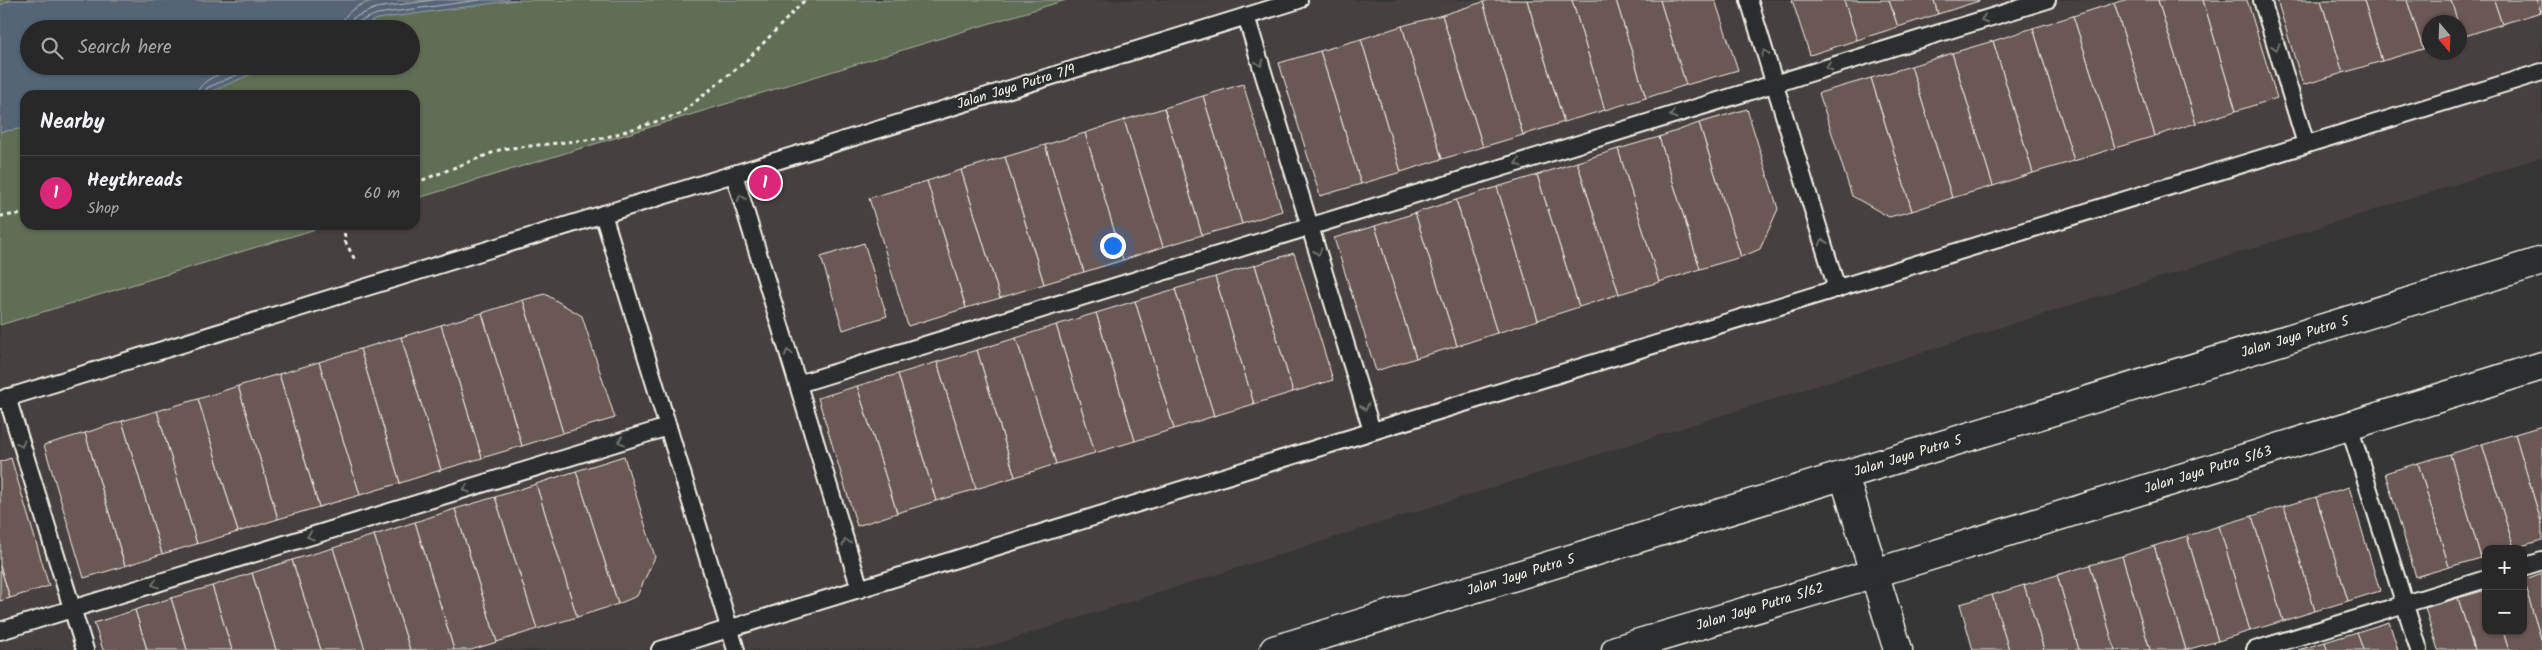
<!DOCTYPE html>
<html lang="en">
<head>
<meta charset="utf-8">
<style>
  :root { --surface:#292828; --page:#353434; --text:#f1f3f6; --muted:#a5a6a8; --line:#454445; --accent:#db2777 }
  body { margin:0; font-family:Kalam,sans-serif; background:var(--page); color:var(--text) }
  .controls { position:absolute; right:15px; bottom:15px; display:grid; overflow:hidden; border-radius:10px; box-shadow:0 1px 4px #0004 }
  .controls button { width:45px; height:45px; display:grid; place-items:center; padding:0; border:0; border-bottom:1px solid var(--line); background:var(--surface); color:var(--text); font:25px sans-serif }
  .compass { position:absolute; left:2422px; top:15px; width:45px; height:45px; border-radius:50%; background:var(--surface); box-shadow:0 1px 4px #0004; rotate:161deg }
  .you { position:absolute; left:1112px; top:245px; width:18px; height:18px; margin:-12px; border:4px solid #fff; border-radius:50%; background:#1a73e8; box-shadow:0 0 0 8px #1a73e833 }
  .badge { display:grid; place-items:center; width:32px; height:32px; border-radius:50%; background:var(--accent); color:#fff; font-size:16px; font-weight:700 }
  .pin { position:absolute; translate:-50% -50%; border:2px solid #fff; box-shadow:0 1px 5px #0006 }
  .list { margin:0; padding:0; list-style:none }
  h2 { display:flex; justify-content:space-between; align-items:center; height:65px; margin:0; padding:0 20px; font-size:21px }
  h2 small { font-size:16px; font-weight:400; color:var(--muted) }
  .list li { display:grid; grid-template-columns:32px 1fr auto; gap:15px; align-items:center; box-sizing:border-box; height:75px; padding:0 20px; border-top:1px solid var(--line) }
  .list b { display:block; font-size:19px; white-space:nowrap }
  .list p { margin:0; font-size:16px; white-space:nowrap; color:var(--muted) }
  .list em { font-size:16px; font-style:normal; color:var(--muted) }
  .icon { flex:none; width:28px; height:28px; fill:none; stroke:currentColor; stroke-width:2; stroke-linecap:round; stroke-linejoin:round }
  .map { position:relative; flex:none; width:2542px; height:650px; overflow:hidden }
  .search { position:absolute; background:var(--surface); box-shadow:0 1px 4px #0004; left:20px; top:20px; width:400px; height:55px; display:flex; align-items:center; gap:12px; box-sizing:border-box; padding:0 18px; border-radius:28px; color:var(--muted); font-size:19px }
  .panel { position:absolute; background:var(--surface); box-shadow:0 1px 4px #0004; left:20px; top:90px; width:400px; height:140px; border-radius:15px }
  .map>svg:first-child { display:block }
  .built { fill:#46403f; fill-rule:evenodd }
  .green { fill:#606e56; stroke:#aab09f; fill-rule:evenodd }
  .water { fill:#546576; stroke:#949da4 }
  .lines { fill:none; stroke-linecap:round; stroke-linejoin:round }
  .shore { stroke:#b4b9ba; stroke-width:1 }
  .building { fill:#6a5854; stroke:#f4f1e8 }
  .lane-casing { stroke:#f4f1e8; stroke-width:20 }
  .street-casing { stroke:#f4f1e8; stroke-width:31 }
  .secondary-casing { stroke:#f4f1e8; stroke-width:31 }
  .path { stroke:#f4f1e8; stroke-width:3; stroke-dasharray:4 4; stroke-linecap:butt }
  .lane { stroke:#2a2d2e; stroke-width:16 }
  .street { stroke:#2a2d2e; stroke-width:28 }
  .secondary { stroke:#2a2d2e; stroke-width:28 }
  .oneway { stroke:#71726f }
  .labels { text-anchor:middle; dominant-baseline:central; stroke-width:4; stroke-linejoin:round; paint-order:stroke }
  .street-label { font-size:14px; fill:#f4f1e8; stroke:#2a2d2e }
</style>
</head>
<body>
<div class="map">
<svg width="2542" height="650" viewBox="0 0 2542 650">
  <rect width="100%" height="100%" fill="#373636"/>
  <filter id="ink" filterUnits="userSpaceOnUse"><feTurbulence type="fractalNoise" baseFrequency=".02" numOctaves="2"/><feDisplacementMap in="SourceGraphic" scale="10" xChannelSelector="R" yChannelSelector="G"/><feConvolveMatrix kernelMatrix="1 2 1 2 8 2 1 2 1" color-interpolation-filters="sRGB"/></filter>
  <g filter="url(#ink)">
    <path class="built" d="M1066,0H2542V157L977,650H0V325L329,225H415V199ZM2430,22H2460V52H2430Z"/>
    <path class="green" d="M0,0H1066L415,199V95H25V225H329L0,325ZM29,29H411V66H29Z"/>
    <polygon class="water" points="12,0 516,0 377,19 355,29 29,29 29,66 269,66 204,95 25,95 25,128 0,132 0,5"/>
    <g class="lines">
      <g class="shore">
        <path d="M341,29C342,11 361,3 377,0"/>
        <polyline points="348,29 353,18 376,8 433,0"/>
        <polyline points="355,29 358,22 377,14 480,0"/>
        <path d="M197,95C198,78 228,72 241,66"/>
        <polyline points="204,95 207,88 257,66"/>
      </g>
    </g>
    <g class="building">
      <polygon points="1489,0 1527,0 1564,122 1523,135 1483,2"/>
      <polygon points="1527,0 1572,0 1605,110 1564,122"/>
      <polygon points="1572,0 1616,0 1646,98 1605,110"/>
      <polygon points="1616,0 1660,0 1686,85 1646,98"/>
      <polygon points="1660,0 1715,0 1738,70 1686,85"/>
      <polygon points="1792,0 1844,0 1857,40 1810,55"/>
      <polygon points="1844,0 1889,0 1898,27 1857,40"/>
      <polygon points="1889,0 1934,0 1938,14 1898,27"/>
      <polygon points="1934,0 1979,0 1979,1 1938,14"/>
      <polygon points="2124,0 2158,0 2196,123 2155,136 2114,3"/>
      <polygon points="2158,0 2203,0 2236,111 2196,123"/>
      <polygon points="2203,0 2247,0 2277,98 2236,111"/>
      <polygon points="2277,0 2321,0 2343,73 2303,85"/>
      <polygon points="2321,0 2364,0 2382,61 2343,73"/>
      <polygon points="2364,0 2407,0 2423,49 2382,61"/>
      <polygon points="2407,0 2451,0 2458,22 2430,22 2430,47 2423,49"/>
      <polygon points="2451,0 2494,0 2502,24 2462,37"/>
      <polygon points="2494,0 2537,0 2541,12 2502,24"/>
      <polygon points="2537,0 2542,0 2542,12 2541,12"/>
      <polygon points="1483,2 1523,135 1483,147 1442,15"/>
      <polygon points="2114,3 2155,136 2115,148 2073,16"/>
      <polygon points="1442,15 1483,147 1442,159 1402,26"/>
      <polygon points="2073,16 2115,148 2074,161 2033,28"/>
      <polygon points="1402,26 1442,159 1401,172 1361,39"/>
      <polygon points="2033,28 2074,161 2033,173 1993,41"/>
      <polygon points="1361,39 1401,172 1361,184 1320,51"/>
      <polygon points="1993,41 2033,173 1993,186 1952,53"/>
      <polygon points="1320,51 1361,184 1320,196 1279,63"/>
      <polygon points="1952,53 1993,186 1952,198 1911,66"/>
      <polygon points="1911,66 1952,198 1912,211 1871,78"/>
      <polygon points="1871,78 1912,211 1889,217 1852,196 1819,93"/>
      <polygon points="1243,84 1282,211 1242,224 1203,96"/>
      <polygon points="1203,96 1242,224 1202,235 1164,108"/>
      <polygon points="1164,108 1202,235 1163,247 1124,120"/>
      <polygon points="1747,109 1778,209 1760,249 1741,257 1699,123"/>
      <polygon points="1124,120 1163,247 1123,260 1085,133"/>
      <polygon points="1699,123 1741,257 1700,269 1659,137"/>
      <polygon points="1085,133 1123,260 1084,272 1045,145"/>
      <polygon points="1659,137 1700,269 1659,282 1618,149"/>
      <polygon points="1045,145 1084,272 1044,284 1005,157"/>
      <polygon points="1618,149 1659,282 1619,294 1577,162"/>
      <polygon points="1005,157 1044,284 1000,298 961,170"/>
      <polygon points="1577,162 1619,294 1579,307 1537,175"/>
      <polygon points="961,170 1000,298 966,308 927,181"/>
      <polygon points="1537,175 1579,307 1538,320 1497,187"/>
      <polygon points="927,181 966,308 908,326 869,198"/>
      <polygon points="1497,187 1538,320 1497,333 1456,200"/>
      <polygon points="1456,200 1497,333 1457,346 1415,213"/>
      <polygon points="1415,213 1457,346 1416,358 1375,226"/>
      <polygon points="1375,226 1416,358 1376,371 1334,238"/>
      <polygon points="864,243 887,316 843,330 821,257"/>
      <polygon points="1294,253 1333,380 1293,392 1255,265"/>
      <polygon points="1255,265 1293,392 1254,404 1215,277"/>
      <polygon points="1215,277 1254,404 1214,416 1175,289"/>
      <polygon points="1175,289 1214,416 1174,429 1135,301"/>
      <polygon points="545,294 582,316 615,418 563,433 523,300"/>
      <polygon points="523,300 563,433 522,446 482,313"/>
      <polygon points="1135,301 1174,429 1135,441 1096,313"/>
      <polygon points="482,313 522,446 482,458 441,325"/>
      <polygon points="1096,313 1135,441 1095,453 1056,325"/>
      <polygon points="441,325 482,458 441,470 401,337"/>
      <polygon points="1056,325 1095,453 1056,464 1016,338"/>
      <polygon points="401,337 441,470 400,483 360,349"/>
      <polygon points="1016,338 1056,464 1015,477 977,350"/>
      <polygon points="360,349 400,483 360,495 319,362"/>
      <polygon points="977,350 1015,477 976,489 937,362"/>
      <polygon points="319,362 360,495 319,507 279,374"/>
      <polygon points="937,362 976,489 936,501 898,374"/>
      <polygon points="279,374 319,507 278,519 238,386"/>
      <polygon points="898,374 936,501 897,513 857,386"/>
      <polygon points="238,386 278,519 238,532 198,399"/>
      <polygon points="857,386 897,513 857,526 818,398"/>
      <polygon points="198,399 238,532 197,544 157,411"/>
      <polygon points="157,411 197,544 162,554 122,421"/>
      <polygon points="122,421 162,554 125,566 85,433"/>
      <polygon points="2542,426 2542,525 2515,434"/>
      <polygon points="85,433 125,566 84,578 44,445"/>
      <polygon points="2515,434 2542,525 2542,540 2514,548 2482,444"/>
      <polygon points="2482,444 2514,548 2486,549 2486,557 2481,558 2450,454"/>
      <polygon points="2450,454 2481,558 2449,567 2418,463"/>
      <polygon points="624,456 655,557 637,596 618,604 576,471"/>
      <polygon points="11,458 49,586 10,598 0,566 0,462"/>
      <polygon points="2418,463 2449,567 2416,577 2385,473"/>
      <polygon points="576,471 618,604 577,617 536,484"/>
      <polygon points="536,484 577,617 537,629 495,497"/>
      <polygon points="2349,487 2380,591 2348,601 2316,497"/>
      <polygon points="495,497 537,629 497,642 455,509"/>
      <polygon points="2316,497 2348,601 2315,611 2284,506"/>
      <polygon points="2284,506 2315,611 2283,621 2252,516"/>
      <polygon points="455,509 497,642 471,650 454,650 415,522"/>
      <polygon points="2252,516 2283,621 2250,631 2219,526"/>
      <polygon points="415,522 454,650 410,650 374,535"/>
      <polygon points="2219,526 2250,631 2218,641 2187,536"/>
      <polygon points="374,535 410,650 365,650 333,548"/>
      <polygon points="2187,536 2218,641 2186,650 2154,546"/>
      <polygon points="2154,546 2186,650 2150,650 2122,556"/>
      <polygon points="333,548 365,650 321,650 292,560"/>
      <polygon points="2122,556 2150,650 2115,650 2090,565"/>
      <polygon points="292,560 321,650 276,650 252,573"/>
      <polygon points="2090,565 2115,650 2079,650 2057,575"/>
      <polygon points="0,566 10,598 0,601"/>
      <polygon points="252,573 276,650 232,650 212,586"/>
      <polygon points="2542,573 2542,642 2523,580"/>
      <polygon points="2057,575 2079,650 2044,650 2024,585"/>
      <polygon points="2523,580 2542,642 2542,650 2509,650 2503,631 2523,631"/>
      <polygon points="2024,585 2044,650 2009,650 1992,595"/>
      <polygon points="212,586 232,650 187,650 171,598"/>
      <polygon points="2486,590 2486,631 2503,631 2509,650 2474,650 2458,598"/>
      <polygon points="1992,595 2009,650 1973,650 1960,604"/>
      <polygon points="171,598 187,650 147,650 135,610"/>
      <polygon points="2458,598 2474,650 2438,650 2425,608"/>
      <polygon points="135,610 147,650 103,650 94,623"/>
      <polygon points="2389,622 2398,650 2363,650 2357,632"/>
      <polygon points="2357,632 2363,650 2327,650 2325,642"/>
      <polygon points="2325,642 2327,650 2298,650"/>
    </g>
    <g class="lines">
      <defs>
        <g id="lane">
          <polyline points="1749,0 1837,289"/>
          <polyline points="2262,0 2306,144"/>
          <polyline points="1246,16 1372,431"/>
          <polyline points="734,174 860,589"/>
          <polyline points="603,214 736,650"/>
          <polyline points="798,384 2047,0"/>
          <polyline points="7,397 85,650"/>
          <polyline points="0,400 1299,0"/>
          <polyline points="2349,426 2419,650"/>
          <polyline points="2523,567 2542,561"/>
          <polyline points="0,631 668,427"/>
          <polyline points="660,650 2542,72"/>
          <polyline points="2255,650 2486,579"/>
        </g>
        <g id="street">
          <polyline points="1844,476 1898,650"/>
          <polyline points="1616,650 1875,573 2542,366"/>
        </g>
        <polyline id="secondary" points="1274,650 2542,261"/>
      </defs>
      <use href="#lane" class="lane-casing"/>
      <use href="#street" class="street-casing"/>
      <use href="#secondary" class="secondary-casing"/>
      <g class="path">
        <polyline points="415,183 502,149 604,138 680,114 746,61 805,0"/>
        <polyline points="0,216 25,214"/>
        <polyline points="344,225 345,241 355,260"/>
      </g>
      <use href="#lane" class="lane"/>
      <use href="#street" class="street"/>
      <use href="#secondary" class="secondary"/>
    </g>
    <defs><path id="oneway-chevron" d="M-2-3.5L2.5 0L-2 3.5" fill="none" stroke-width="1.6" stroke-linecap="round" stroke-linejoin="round" transform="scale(1.25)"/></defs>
    <g class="oneway">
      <use href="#oneway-chevron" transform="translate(1984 19) rotate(163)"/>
      <use href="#oneway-chevron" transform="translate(2276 47) rotate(73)"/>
      <use href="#oneway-chevron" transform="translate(1765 53) rotate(-107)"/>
      <use href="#oneway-chevron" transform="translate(1260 63) rotate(73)"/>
      <use href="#oneway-chevron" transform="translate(1829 67) rotate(163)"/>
      <use href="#oneway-chevron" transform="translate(1673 115) rotate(163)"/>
      <use href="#oneway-chevron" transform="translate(1518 163) rotate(163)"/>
      <use href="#oneway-chevron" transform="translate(741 198) rotate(-107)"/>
      <use href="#oneway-chevron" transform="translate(1823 242) rotate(-107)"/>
      <use href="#oneway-chevron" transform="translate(1318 252) rotate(73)"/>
      <use href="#oneway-chevron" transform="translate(788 353) rotate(-107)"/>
      <use href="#oneway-chevron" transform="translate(1365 407) rotate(73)"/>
      <use href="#oneway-chevron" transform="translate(621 441) rotate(163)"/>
      <use href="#oneway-chevron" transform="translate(21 444) rotate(73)"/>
      <use href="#oneway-chevron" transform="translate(466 489) rotate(163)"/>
      <use href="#oneway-chevron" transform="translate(310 536) rotate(163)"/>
      <use href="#oneway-chevron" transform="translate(846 542) rotate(-107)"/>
      <use href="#oneway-chevron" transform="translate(155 584) rotate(163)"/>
    </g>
  </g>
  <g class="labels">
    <g class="street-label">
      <text transform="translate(1016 87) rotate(-17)">Jalan Jaya Putra 7/9</text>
      <text transform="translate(2295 337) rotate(-17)">Jalan Jaya Putra 5</text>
      <text transform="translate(1908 456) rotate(-17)">Jalan Jaya Putra 5</text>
      <text transform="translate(2208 470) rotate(-17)">Jalan Jaya Putra 5/63</text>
      <text transform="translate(1521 575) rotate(-17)">Jalan Jaya Putra 5</text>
      <text transform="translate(1760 607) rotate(-17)">Jalan Jaya Putra 5/62</text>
    </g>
  </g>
</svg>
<div class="controls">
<button>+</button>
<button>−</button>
</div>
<svg class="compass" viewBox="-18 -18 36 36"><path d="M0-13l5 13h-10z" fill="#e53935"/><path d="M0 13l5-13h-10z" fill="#a5a6a8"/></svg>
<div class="you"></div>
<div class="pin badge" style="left:765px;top:183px">1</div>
<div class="search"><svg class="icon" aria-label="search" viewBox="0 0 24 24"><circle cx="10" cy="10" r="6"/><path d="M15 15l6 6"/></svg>Search here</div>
<section class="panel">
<h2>Nearby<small></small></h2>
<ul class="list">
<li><span class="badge">1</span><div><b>Heythreads</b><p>Shop</p></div><em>60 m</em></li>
</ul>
</section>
</div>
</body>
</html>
